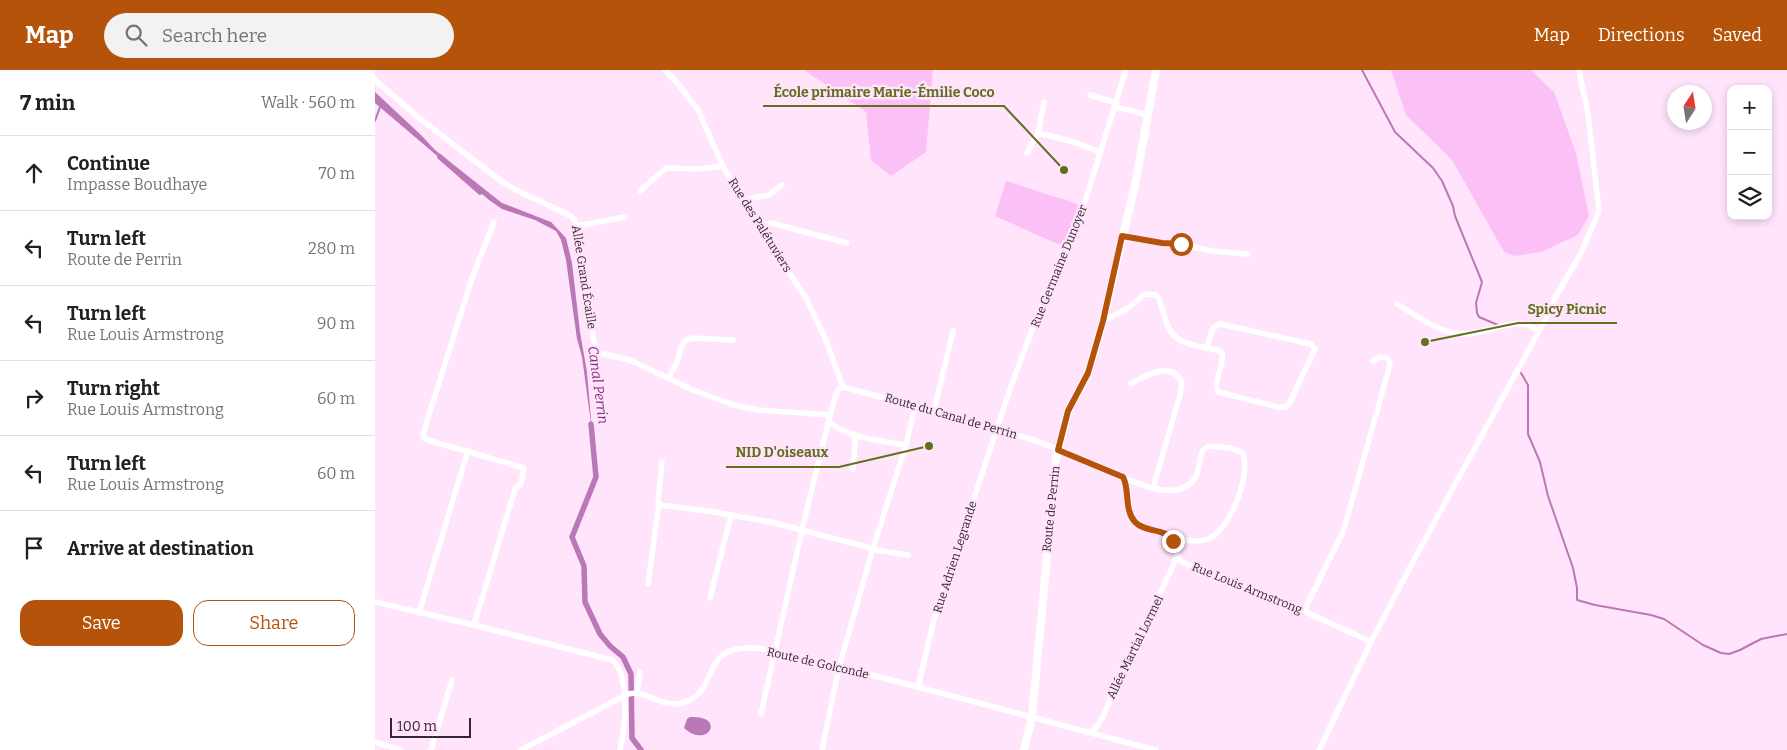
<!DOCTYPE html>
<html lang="en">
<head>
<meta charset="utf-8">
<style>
  :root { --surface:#fff; --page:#f2f2f2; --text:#202124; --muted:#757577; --line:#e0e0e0; --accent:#b45309 }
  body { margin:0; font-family:Bitter,serif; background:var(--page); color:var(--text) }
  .controls { position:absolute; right:15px; top:15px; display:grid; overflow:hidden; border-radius:10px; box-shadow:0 2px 8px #0003 }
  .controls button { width:45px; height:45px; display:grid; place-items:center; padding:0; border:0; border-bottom:1px solid var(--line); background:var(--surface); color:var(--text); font:25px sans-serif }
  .compass { position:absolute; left:1292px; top:15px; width:45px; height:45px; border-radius:50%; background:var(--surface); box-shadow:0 2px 8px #0003; rotate:12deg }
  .scale { position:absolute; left:15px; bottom:12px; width:81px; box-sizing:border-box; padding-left:5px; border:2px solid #322831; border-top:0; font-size:14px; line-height:18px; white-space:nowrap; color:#322831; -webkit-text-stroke:4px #ffe4fc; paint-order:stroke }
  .stop { position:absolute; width:15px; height:15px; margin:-11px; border:4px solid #b45309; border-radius:50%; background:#fff }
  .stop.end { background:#b45309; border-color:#fff; box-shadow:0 1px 5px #0008 }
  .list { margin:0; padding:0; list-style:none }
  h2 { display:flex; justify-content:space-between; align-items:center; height:65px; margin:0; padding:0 20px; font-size:21px }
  h2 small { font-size:16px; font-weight:400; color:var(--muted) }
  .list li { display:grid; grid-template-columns:32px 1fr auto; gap:15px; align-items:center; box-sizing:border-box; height:75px; padding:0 20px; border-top:1px solid var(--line) }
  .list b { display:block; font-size:19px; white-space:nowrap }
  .list p { margin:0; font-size:16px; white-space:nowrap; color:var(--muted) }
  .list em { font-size:16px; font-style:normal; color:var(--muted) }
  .actions { display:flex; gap:10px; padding:15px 20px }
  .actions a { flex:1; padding:11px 0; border:1px solid var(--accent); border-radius:15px; text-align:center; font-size:18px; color:var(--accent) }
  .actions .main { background:var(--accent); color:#fff }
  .icon { flex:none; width:28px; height:28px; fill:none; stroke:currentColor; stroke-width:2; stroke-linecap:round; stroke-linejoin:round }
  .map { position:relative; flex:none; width:1412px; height:680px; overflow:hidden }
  header { display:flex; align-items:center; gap:30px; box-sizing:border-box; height:70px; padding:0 25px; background:var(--accent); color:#fff }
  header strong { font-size:24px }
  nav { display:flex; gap:28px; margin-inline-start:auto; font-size:18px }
  .search { width:350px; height:45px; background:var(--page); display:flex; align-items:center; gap:12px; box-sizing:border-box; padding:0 18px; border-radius:28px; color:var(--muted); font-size:19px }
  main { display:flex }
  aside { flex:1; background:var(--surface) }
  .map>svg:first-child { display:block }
  .green { fill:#fbc1f6 }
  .water { fill:#bb78b6 }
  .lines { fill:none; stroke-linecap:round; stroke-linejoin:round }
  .stream { stroke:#bb78b6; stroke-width:2 }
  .canal { stroke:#bb78b6; stroke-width:5.5 }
  .street { stroke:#fff; stroke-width:5.5 }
  .secondary { stroke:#fff; stroke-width:8 }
  .route { stroke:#b45309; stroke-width:6 }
  .labels { text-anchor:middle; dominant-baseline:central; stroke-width:5; stroke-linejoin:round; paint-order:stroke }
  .street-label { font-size:12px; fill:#322831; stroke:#ffe4fc }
  .water-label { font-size:14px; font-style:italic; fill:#7e2e7b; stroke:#ffe4fc }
  .leader { fill:none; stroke:#61701c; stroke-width:2 }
  .callout-dot { fill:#61701c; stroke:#ffe4fc; stroke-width:2 }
  .callout-label { font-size:14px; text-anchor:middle; font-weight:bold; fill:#61701c; stroke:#ffe4fc; stroke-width:5; stroke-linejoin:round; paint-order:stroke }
</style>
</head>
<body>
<header>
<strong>Map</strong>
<div class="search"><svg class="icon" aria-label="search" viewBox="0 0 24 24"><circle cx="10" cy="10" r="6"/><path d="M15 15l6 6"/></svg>Search here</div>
<nav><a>Map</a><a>Directions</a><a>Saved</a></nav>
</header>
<main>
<aside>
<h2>7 min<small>Walk · 560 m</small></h2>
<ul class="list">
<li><svg class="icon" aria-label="ahead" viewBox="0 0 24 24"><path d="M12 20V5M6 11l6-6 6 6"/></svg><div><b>Continue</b><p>Impasse Boudhaye</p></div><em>70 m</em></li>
<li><svg class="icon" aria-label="left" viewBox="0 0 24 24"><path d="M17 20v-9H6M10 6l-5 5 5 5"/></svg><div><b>Turn left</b><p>Route de Perrin</p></div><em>280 m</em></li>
<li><svg class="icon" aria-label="left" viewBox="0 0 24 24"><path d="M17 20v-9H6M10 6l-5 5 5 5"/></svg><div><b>Turn left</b><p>Rue Louis Armstrong</p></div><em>90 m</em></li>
<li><svg class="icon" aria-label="right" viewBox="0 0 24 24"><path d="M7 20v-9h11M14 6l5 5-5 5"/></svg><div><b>Turn right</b><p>Rue Louis Armstrong</p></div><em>60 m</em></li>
<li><svg class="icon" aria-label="left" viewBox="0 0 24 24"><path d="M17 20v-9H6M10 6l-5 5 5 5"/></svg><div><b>Turn left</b><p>Rue Louis Armstrong</p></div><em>60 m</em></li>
<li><svg class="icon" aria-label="arrive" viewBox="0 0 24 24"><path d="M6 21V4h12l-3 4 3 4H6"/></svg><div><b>Arrive at destination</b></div></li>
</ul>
<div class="actions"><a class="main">Save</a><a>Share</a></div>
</aside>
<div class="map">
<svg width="1412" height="680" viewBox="0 0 1412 680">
  <rect width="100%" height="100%" fill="#ffe4fc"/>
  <g class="green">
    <polygon points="429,0 558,0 551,82 516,106 496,90 491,42"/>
    <polygon points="1016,0 1156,0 1179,22 1201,83 1214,146 1203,165 1166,182 1139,186 1129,182 1077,90 1031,45"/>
    <polygon points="631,111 706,135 687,176 620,146"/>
  </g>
  <g class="water">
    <polygon points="0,22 46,65 60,80 127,133 176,152 191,168 197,193 205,262 212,302 217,361 207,287 202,269 191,190 186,170 181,161 160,150 127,139 114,130 0,33"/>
    <path d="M315,647C352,645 333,680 309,658L312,649Z"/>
  </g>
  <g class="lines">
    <g class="stream">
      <polyline points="987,0 1020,62 1058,98 1067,111 1078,136 1080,146 1107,212 1101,233 1102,243 1104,247 1123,255"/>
      <polyline points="0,51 5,37"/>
      <polyline points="1146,303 1153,315 1153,364 1165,392 1173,426 1198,498 1202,518 1202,530 1220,535 1276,545 1289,549 1328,575 1346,583 1354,584 1365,580 1386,569 1412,564"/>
    </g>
    <g class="canal">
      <polyline points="65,87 105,122"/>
      <polyline points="216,354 221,407 197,467 209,496 210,532 225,564 235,576 248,587 256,604 257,668 266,680"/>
    </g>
    <g class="street">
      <polyline points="290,0 304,15 323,40 348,96 372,139 431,228 450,268 468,317"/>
      <polyline points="0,10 44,48 126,111 139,119 196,146 200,151 206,202 220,276 224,283 255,290 318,320 359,335 383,340 455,345"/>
      <polyline points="715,25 741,33"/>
      <polyline points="740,37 774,45"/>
      <polyline points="663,63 699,72 725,82"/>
      <polyline points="652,83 663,63 669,32"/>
      <polyline points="265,121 291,98 322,99 348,96"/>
      <polyline points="372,139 374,129 394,125 407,115"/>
      <polyline points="202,156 250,147"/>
      <polyline points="386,159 390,154 396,153 472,173"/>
      <polyline points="747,167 787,173 806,174 836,181 873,184"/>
      <path d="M1022,234C1042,246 1064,263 1088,264C1111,265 1145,243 1163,261"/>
      <path d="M728,251L752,239L769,225L774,224L781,225L784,229C788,240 790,252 796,262C804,275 829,277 843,280L847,283C850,296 837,310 843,322L903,337H910L914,334L940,279L936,274L845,254L838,258L832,277"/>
      <path d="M295,309C294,302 298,300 301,294C305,286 304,277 311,270L318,268L358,270"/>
      <path d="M756,314C770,306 798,289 807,313L805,325L778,418"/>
      <path d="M468,317L559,341L662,371L743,404C759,414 748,441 762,454C771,462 785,460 795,466C802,474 799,485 807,492L929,541L996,572"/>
      <polyline points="559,341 578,261"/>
      <path d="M454,351C468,367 510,372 531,375"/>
      <polyline points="287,392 283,432 285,435 339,442 400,453 507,481 533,485"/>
      <polyline points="478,399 480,372 479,364"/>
      <path d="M749,408C767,415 793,427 812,416C834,403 813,371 846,377C854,378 862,378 868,384C876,405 855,460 833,469C822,473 809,470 798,469"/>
      <polyline points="273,514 284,434"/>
      <polyline points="335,528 356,445"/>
      <path d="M0,532L99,555L237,590C256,606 250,658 245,680"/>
      <polyline points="929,541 967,464 971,452 1014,298 1015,293 1012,288 1005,287 998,291"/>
      <polyline points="44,543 93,380"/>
      <polyline points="99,555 140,419 146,414 149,398 52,370 49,368 48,364 97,208 119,152"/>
      <polyline points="543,617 559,549 636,316 677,207 702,157 751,0"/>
      <polyline points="262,623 265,602"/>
      <polyline points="386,644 427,460 455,345 462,322 465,318 468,317"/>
      <path d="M713,663C728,658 736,625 742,611C759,568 785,529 802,486"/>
      <polyline points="0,672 26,680"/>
      <polyline points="56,680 77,610"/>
      <path d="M146,680L253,624C274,619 289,643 315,630C340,618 329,581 369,578C390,577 410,583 429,588C450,593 471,598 492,604C588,628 684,655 781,680"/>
      <polyline points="447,680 464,597 498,478 531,375 540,336"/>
      <polyline points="944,680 996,572 1042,484 1175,241 1180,228 1206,183 1224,141 1213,44 1204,0"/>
    </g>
    <polyline class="secondary" points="649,680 657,647 681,390 693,341 713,303 728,251 761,111 781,0"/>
  </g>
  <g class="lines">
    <path class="route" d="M798,471C792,458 770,463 760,452C749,440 755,420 748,407L683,380L693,341L713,303L728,251L747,166L787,173L806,174"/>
  </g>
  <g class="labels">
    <g class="street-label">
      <text transform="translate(385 155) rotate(58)">Rue des Palétuviers</text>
      <text transform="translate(684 196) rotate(-68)">Rue Germaine Dunoyer</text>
      <text transform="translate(209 207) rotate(81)">Allée Grand Écaille</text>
      <text transform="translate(576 346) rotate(16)">Route du Canal de Perrin</text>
      <text transform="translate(676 439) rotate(-84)">Route de Perrin</text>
      <text transform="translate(580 487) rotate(-72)">Rue Adrien Legrande</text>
      <text transform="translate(872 518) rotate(22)">Rue Louis Armstrong</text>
      <text transform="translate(760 577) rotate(-64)">Allée Martial Lormel</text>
      <text transform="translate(443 593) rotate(13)">Route de Golconde</text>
    </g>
    <g class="water-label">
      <text transform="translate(223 315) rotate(82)">Canal Perrin</text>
    </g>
  </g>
  <path class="leader" d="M689 100L629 36H388M1050 272L1143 253H1242M554 376L464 397H351"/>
  <g class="callout-dot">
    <circle cx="689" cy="100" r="5"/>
    <circle cx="1050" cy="272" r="5"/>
    <circle cx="554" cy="376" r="5"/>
  </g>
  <g class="callout-label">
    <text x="509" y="27">École primaire Marie-Émilie Coco</text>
    <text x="1192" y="244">Spicy Picnic</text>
    <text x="407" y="387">NID D'oiseaux</text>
  </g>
</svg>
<div class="controls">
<button>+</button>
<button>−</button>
<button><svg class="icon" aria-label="layers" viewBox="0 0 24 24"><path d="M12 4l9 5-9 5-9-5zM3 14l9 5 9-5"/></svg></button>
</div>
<svg class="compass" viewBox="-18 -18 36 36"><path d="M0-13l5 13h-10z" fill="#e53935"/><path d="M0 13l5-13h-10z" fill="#757577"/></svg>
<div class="scale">100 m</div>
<div class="stop" style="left:806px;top:174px"></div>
<div class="stop end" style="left:798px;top:471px"></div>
</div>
</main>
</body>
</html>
